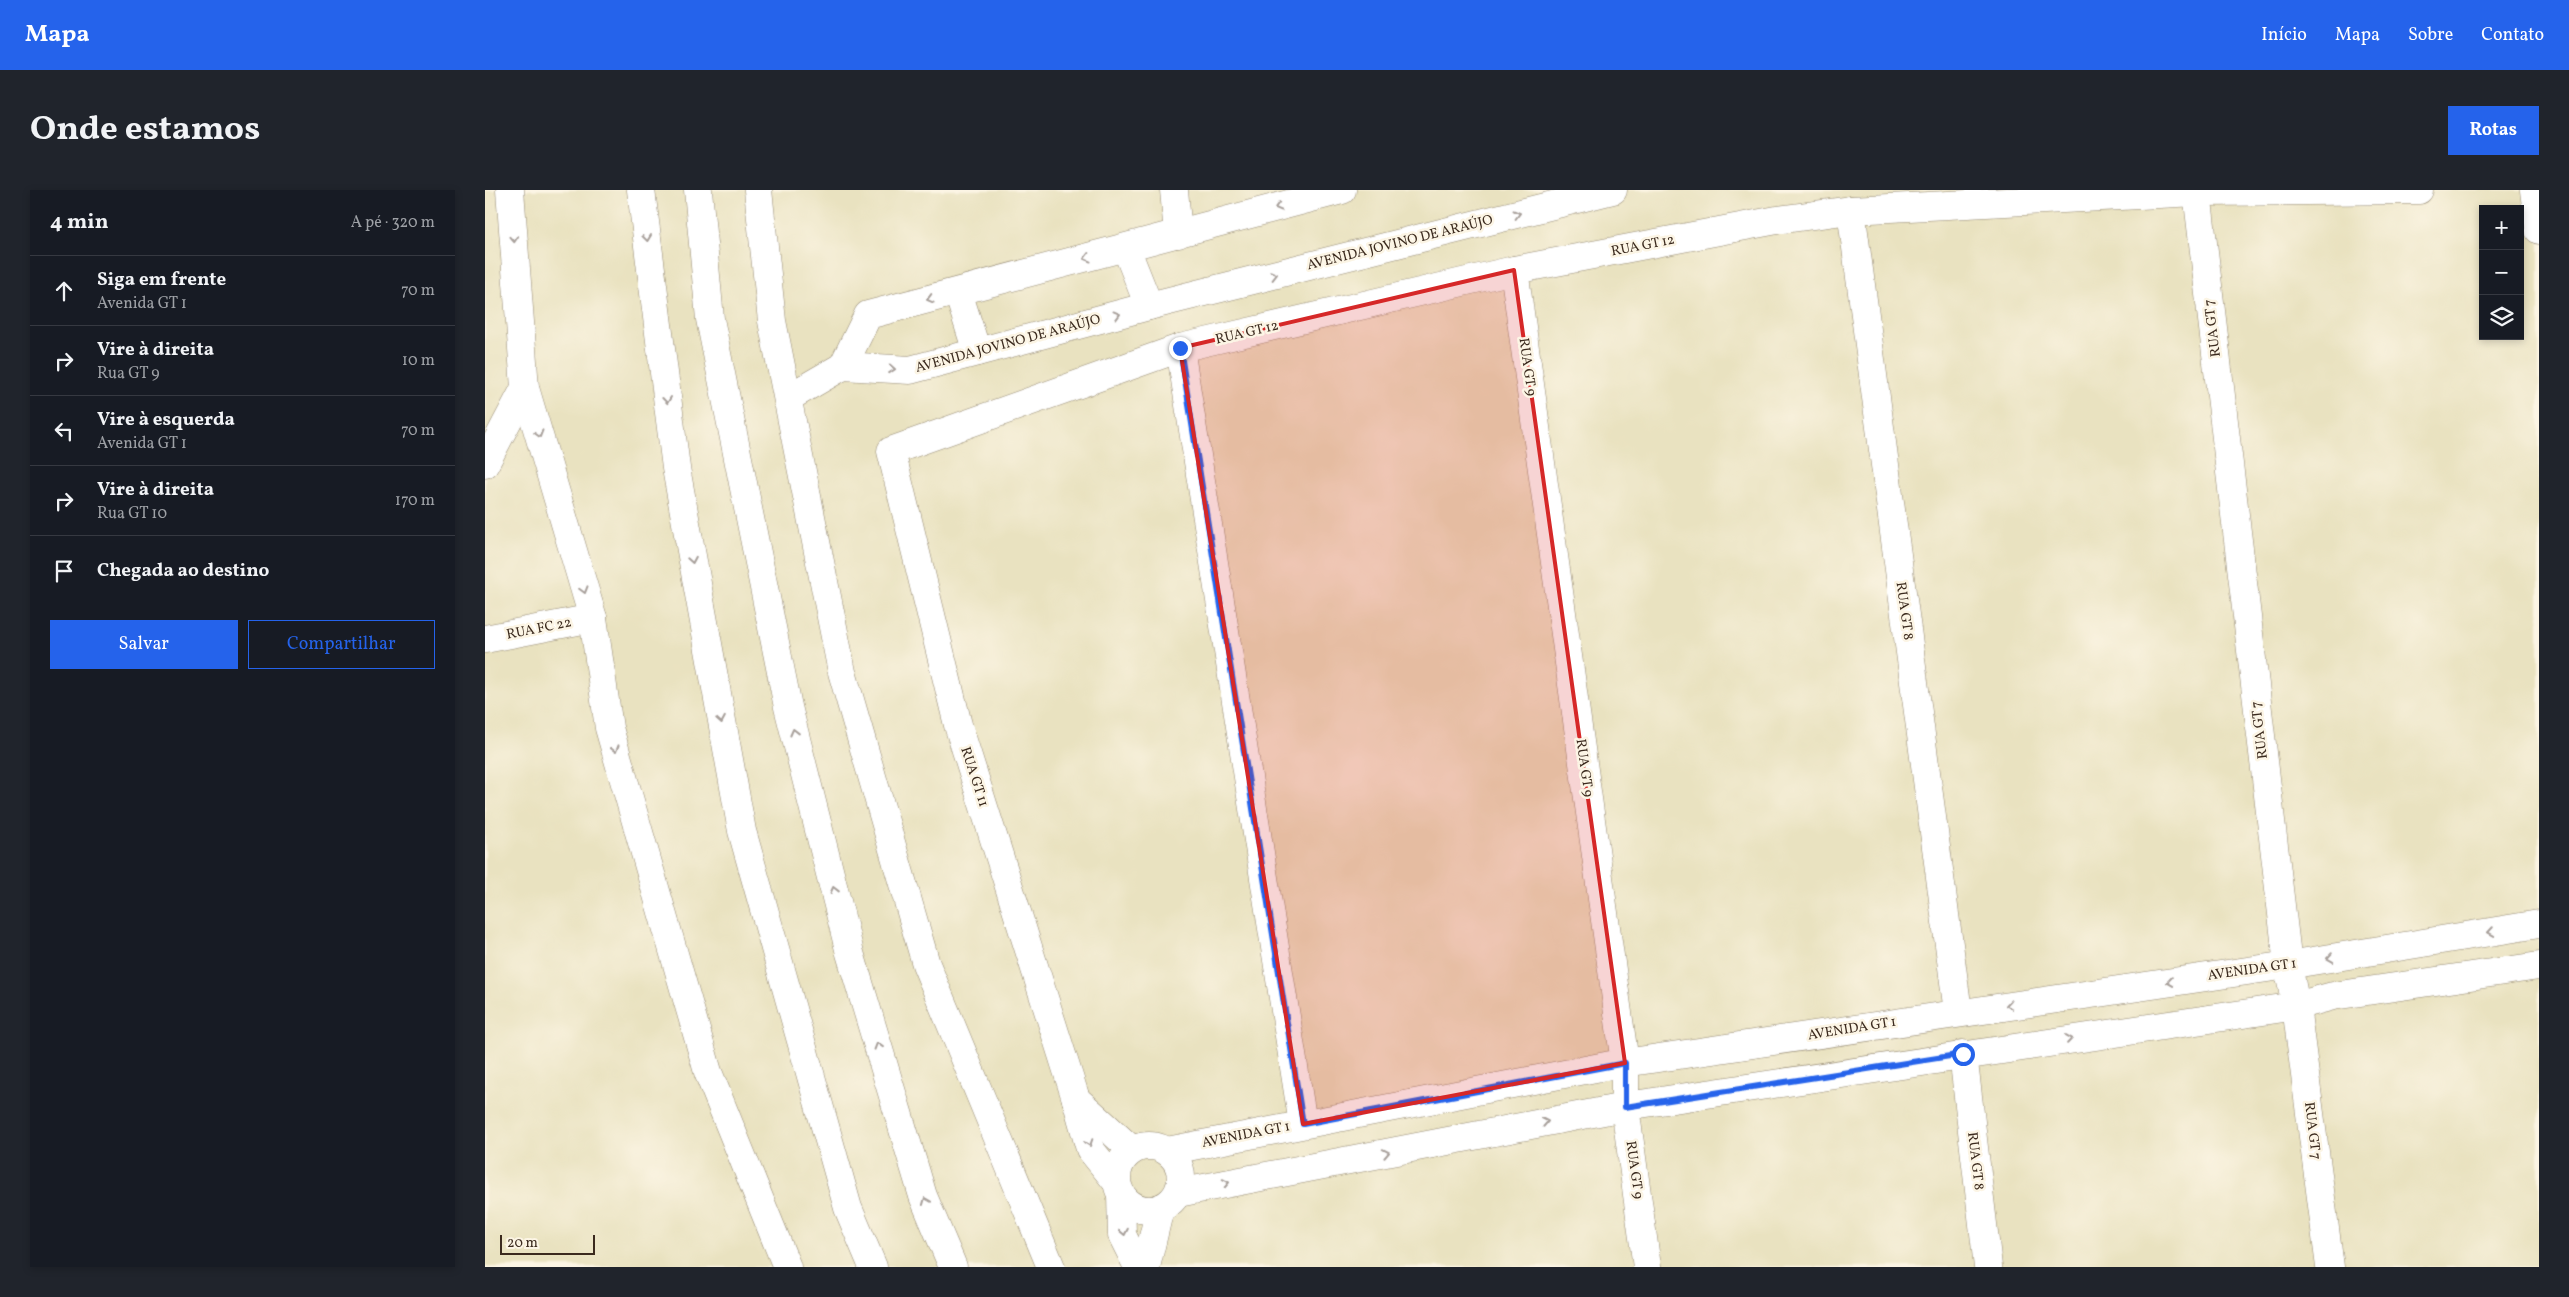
<!DOCTYPE html>
<html lang="pt">
<head>
<meta charset="utf-8">
<style>
  :root { --surface:#171b24; --page:#20242c; --text:#f1f3f6; --muted:#9ea1a6; --line:#363941; --accent:#2563eb }
  body { margin:0; font-family:Vollkorn,serif; background:var(--page); color:var(--text) }
  .controls { position:absolute; right:15px; top:15px; display:grid; overflow:hidden; border-radius:0px; box-shadow:0 2px 8px #0003 }
  .controls button { width:45px; height:45px; display:grid; place-items:center; padding:0; border:0; border-bottom:1px solid var(--line); background:var(--surface); color:var(--text); font:25px sans-serif }
  .scale { position:absolute; left:15px; bottom:12px; width:95px; box-sizing:border-box; padding-left:5px; border:2px solid #3b2a1e; border-top:0; font-size:14px; line-height:18px; white-space:nowrap; color:#3b2a1e; -webkit-text-stroke:4px #fcf5e5; paint-order:stroke }
  .stop { position:absolute; width:15px; height:15px; margin:-11px; border:4px solid #2563eb; border-radius:50%; background:#fff }
  .stop.end { background:#2563eb; border-color:#fff; box-shadow:0 1px 5px #0008 }
  .list { margin:0; padding:0; list-style:none }
  h2 { display:flex; justify-content:space-between; align-items:center; height:65px; margin:0; padding:0 20px; font-size:21px }
  h2 small { font-size:16px; font-weight:400; color:var(--muted) }
  .list li { display:grid; grid-template-columns:32px 1fr auto; gap:15px; align-items:center; box-sizing:border-box; height:70px; padding:0 20px; border-top:1px solid var(--line) }
  .list b { display:block; font-size:19px; white-space:nowrap }
  .list p { margin:0; font-size:16px; white-space:nowrap; color:var(--muted) }
  .list em { font-size:16px; font-style:normal; color:var(--muted) }
  .actions { display:flex; gap:10px; padding:15px 20px }
  .actions a { flex:1; padding:11px 0; border:1px solid var(--accent); border-radius:0px; text-align:center; font-size:18px; color:var(--accent) }
  .actions .main { background:var(--accent); color:#fff }
  .icon { flex:none; width:28px; height:28px; fill:none; stroke:currentColor; stroke-width:2; stroke-linecap:round; stroke-linejoin:round }
  .map { position:relative; flex:none; width:2054px; height:1077px; overflow:hidden; border-radius:0px }
  header { display:flex; align-items:center; gap:30px; box-sizing:border-box; height:70px; padding:0 25px; background:var(--accent); color:#fff }
  header strong { font-size:24px }
  nav { display:flex; gap:28px; margin-inline-start:auto; font-size:18px }
  .intro { display:flex; align-items:center; justify-content:space-between; box-sizing:border-box; height:120px; padding:0 30px }
  h1 { margin:0; font-size:35px }
  .button { padding:12px 22px; border-radius:0px; background:var(--accent); color:#fff; font-size:18px; font-weight:700 }
  main { display:flex; gap:30px; padding:0 30px }
  aside { flex:1; background:var(--surface); border-radius:0px; box-shadow:0 2px 8px #0003 }
  .map>svg:first-child { display:block }
  .lines { fill:none; stroke-linecap:round; stroke-linejoin:round }
  .minor-casing { stroke:#92866f; stroke-width:29 }
  .tertiary-casing { stroke:#92866f; stroke-width:29 }
  .trunk-casing { stroke:#92866f; stroke-width:29 }
  .minor { stroke:#fff; stroke-width:28 }
  .tertiary { stroke:#fff; stroke-width:28 }
  .trunk { stroke:#fff; stroke-width:28 }
  .oneway { stroke:#a79f9a }
  .route { stroke:#2563eb; stroke-width:6 }
  .marked { fill:#d62828; fill-opacity:0.2; stroke:#d62828; stroke-width:4; stroke-linejoin:round }
  .labels { text-anchor:middle; dominant-baseline:central; stroke-width:5; stroke-linejoin:round; paint-order:stroke }
  .street-label { font-size:14px; fill:#3b2a1e; stroke:#fcf5e5 }
</style>
</head>
<body>
<header>
<strong>Mapa</strong>
<nav><a>Início</a><a>Mapa</a><a>Sobre</a><a>Contato</a></nav>
</header>
<div class="intro"><h1>Onde estamos</h1><a class="button">Rotas</a></div>
<main>
<aside>
<h2>4 min<small>A pé · 320 m</small></h2>
<ul class="list">
<li><svg class="icon" aria-label="ahead" viewBox="0 0 24 24"><path d="M12 20V5M6 11l6-6 6 6"/></svg><div><b>Siga em frente</b><p>Avenida GT 1</p></div><em>70 m</em></li>
<li><svg class="icon" aria-label="right" viewBox="0 0 24 24"><path d="M7 20v-9h11M14 6l5 5-5 5"/></svg><div><b>Vire à direita</b><p>Rua GT 9</p></div><em>10 m</em></li>
<li><svg class="icon" aria-label="left" viewBox="0 0 24 24"><path d="M17 20v-9H6M10 6l-5 5 5 5"/></svg><div><b>Vire à esquerda</b><p>Avenida GT 1</p></div><em>70 m</em></li>
<li><svg class="icon" aria-label="right" viewBox="0 0 24 24"><path d="M7 20v-9h11M14 6l5 5-5 5"/></svg><div><b>Vire à direita</b><p>Rua GT 10</p></div><em>170 m</em></li>
<li><svg class="icon" aria-label="arrive" viewBox="0 0 24 24"><path d="M6 21V4h12l-3 4 3 4H6"/></svg><div><b>Chegada ao destino</b></div></li>
</ul>
<div class="actions"><a class="main">Salvar</a><a>Compartilhar</a></div>
</aside>
<div class="map">
<svg width="2054" height="1077" viewBox="0 0 2054 1077">
  <rect width="100%" height="100%" fill="#fcf5e5"/>
  <filter id="ink" filterUnits="userSpaceOnUse"><feTurbulence type="fractalNoise" baseFrequency=".02" numOctaves="2"/><feDisplacementMap in="SourceGraphic" scale="10" xChannelSelector="R" yChannelSelector="G"/><feConvolveMatrix kernelMatrix="1 2 1 2 8 2 1 2 1" color-interpolation-filters="sRGB"/></filter>
  <filter id="wash" filterUnits="userSpaceOnUse"><feTurbulence type="fractalNoise" baseFrequency=".0096" numOctaves="4" result="noise"/><feDisplacementMap in="SourceGraphic" scale="20" xChannelSelector="R" yChannelSelector="G"/><feGaussianBlur stdDeviation="1.12" result="paint"/><feColorMatrix in="noise" values="0 0 0 0 0 0 0 0 0 0 0 0 0 0 0 0 0 1.4 0 .05"/><feComposite in="paint" operator="in"/></filter>
  <g filter="url(#wash)">
    <rect width="100%" height="100%" fill="#e9e2c0"/>
  </g>
  <g filter="url(#ink)">
    <g class="lines">
      <defs>
        <g id="minor">
          <polyline points="25,0 40,198 108,428 124,538 223,882 302,1077"/>
          <polyline points="273,0 287,131 357,482 441,774 566,1077"/>
          <polyline points="689,0 693,44"/>
          <polyline points="2049,0 2054,40"/>
          <polyline points="1712,2 1803,775 1811,816 1845,1077"/>
          <polyline points="1366,20 1473,822"/>
          <polyline points="641,58 664,116"/>
          <polyline points="1029,80 1140,873 1140,917 1162,1077"/>
          <polyline points="473,102 492,162"/>
          <polyline points="695,158 818,934"/>
          <polyline points="358,176 425,180 664,116 1128,0"/>
          <polyline points="358,176 383,125 857,0"/>
          <polyline points="303,208 358,176"/>
          <polyline points="1478,864 1503,1077"/>
          <polyline points="591,909 647,960"/>
          <circle cx="664" cy="988" r="32"/>
          <polyline points="682,961 1126,875 1803,775 2054,734"/>
          <polyline points="630,990 605,959 591,909 473,535 406,261 695,158 1029,80 1292,30 1366,20 1712,2 1934,0"/>
          <polyline points="693,1003 1155,914 1811,816 1848,806 2054,776"/>
          <polyline points="636,1004 637,1045 653,1077"/>
          <polyline points="661,1077 675,1018"/>
        </g>
        <g id="tertiary">
          <polyline points="0,274 40,198"/>
          <polyline points="0,449 108,428"/>
        </g>
        <g id="trunk">
          <polyline points="156,0 191,278 257,641 363,1018 388,1077"/>
          <polyline points="213,0 225,129 303,517 365,763 438,1006 468,1077"/>
        </g>
      </defs>
      <use href="#minor" class="minor-casing"/>
      <use href="#tertiary" class="tertiary-casing"/>
      <use href="#trunk" class="trunk-casing"/>
      <use href="#minor" class="minor"/>
      <use href="#tertiary" class="tertiary"/>
      <use href="#trunk" class="trunk"/>
    </g>
    <defs><path id="oneway-chevron" d="M-2-3.5L2.5 0L-2 3.5" fill="none" stroke-width="1.6" stroke-linecap="round" stroke-linejoin="round" transform="scale(1.25)"/></defs>
    <g class="oneway">
      <use href="#oneway-chevron" transform="translate(793 17) rotate(165)"/>
      <use href="#oneway-chevron" transform="translate(1032 24) rotate(-14)"/>
      <use href="#oneway-chevron" transform="translate(162 48) rotate(83)"/>
      <use href="#oneway-chevron" transform="translate(29 49) rotate(86)"/>
      <use href="#oneway-chevron" transform="translate(602 68) rotate(165)"/>
      <use href="#oneway-chevron" transform="translate(789 85) rotate(-14)"/>
      <use href="#oneway-chevron" transform="translate(445 109) rotate(165)"/>
      <use href="#oneway-chevron" transform="translate(632 125) rotate(-15)"/>
      <use href="#oneway-chevron" transform="translate(407 179) rotate(4)"/>
      <use href="#oneway-chevron" transform="translate(182 210) rotate(83)"/>
      <use href="#oneway-chevron" transform="translate(54 244) rotate(74)"/>
      <use href="#oneway-chevron" transform="translate(207 370) rotate(80)"/>
      <use href="#oneway-chevron" transform="translate(99 400) rotate(74)"/>
      <use href="#oneway-chevron" transform="translate(236 530) rotate(80)"/>
      <use href="#oneway-chevron" transform="translate(309 542) rotate(-104)"/>
      <use href="#oneway-chevron" transform="translate(130 559) rotate(74)"/>
      <use href="#oneway-chevron" transform="translate(349 700) rotate(-104)"/>
      <use href="#oneway-chevron" transform="translate(2006 742) rotate(171)"/>
      <use href="#oneway-chevron" transform="translate(1845 768) rotate(171)"/>
      <use href="#oneway-chevron" transform="translate(1685 792) rotate(172)"/>
      <use href="#oneway-chevron" transform="translate(1524 815) rotate(172)"/>
      <use href="#oneway-chevron" transform="translate(1584 849) rotate(-8)"/>
      <use href="#oneway-chevron" transform="translate(393 856) rotate(-107)"/>
      <use href="#oneway-chevron" transform="translate(1060 932) rotate(-11)"/>
      <use href="#oneway-chevron" transform="translate(604 953) rotate(71)"/>
      <use href="#oneway-chevron" transform="translate(901 963) rotate(-11)"/>
      <use href="#oneway-chevron" transform="translate(741 993) rotate(-11)"/>
      <use href="#oneway-chevron" transform="translate(441 1011) rotate(-112)"/>
      <use href="#oneway-chevron" transform="translate(639 1042) rotate(79)"/>
    </g>
  </g>
  <g class="lines" filter="url(#ink)">
    <polyline class="route" points="695,158 818,934 1140,873 1140,917 1478,864"/>
  </g>
  <path class="marked" d="M1029,80L1140,873L818,934L695,158Z"/>
  <g class="labels">
    <g class="street-label">
      <text transform="translate(915 53) rotate(-14)">AVENIDA JOVINO DE ARAÚJO</text>
      <text transform="translate(1158 56) rotate(-11)">RUA GT 12</text>
      <text transform="translate(1728 138) rotate(-97)">RUA GT 7</text>
      <text transform="translate(762 143) rotate(-13)">RUA GT 12</text>
      <text transform="translate(523 154) rotate(-15)">AVENIDA JOVINO DE ARAÚJO</text>
      <text transform="translate(1042 177) rotate(82)">RUA GT 9</text>
      <text transform="translate(1419 421) rotate(82)">RUA GT 8</text>
      <text transform="translate(54 439) rotate(-11)">RUA FC 22</text>
      <text transform="translate(1775 540) rotate(-97)">RUA GT 7</text>
      <text transform="translate(1099 578) rotate(82)">RUA GT 9</text>
      <text transform="translate(489 587) rotate(72)">RUA GT 11</text>
      <text transform="translate(1767 780) rotate(-8)">AVENIDA GT 1</text>
      <text transform="translate(1367 839) rotate(-9)">AVENIDA GT 1</text>
      <text transform="translate(1827 941) rotate(83)">RUA GT 7</text>
      <text transform="translate(761 945) rotate(-11)">AVENIDA GT 1</text>
      <text transform="translate(1490 971) rotate(83)">RUA GT 8</text>
      <text transform="translate(1149 980) rotate(82)">RUA GT 9</text>
    </g>
  </g>
</svg>
<div class="controls">
<button>+</button>
<button>−</button>
<button><svg class="icon" aria-label="layers" viewBox="0 0 24 24"><path d="M12 4l9 5-9 5-9-5zM3 14l9 5 9-5"/></svg></button>
</div>
<div class="scale">20 m</div>
<div class="stop" style="left:1478px;top:864px"></div>
<div class="stop end" style="left:695px;top:158px"></div>
</div>
</main>
</body>
</html>
